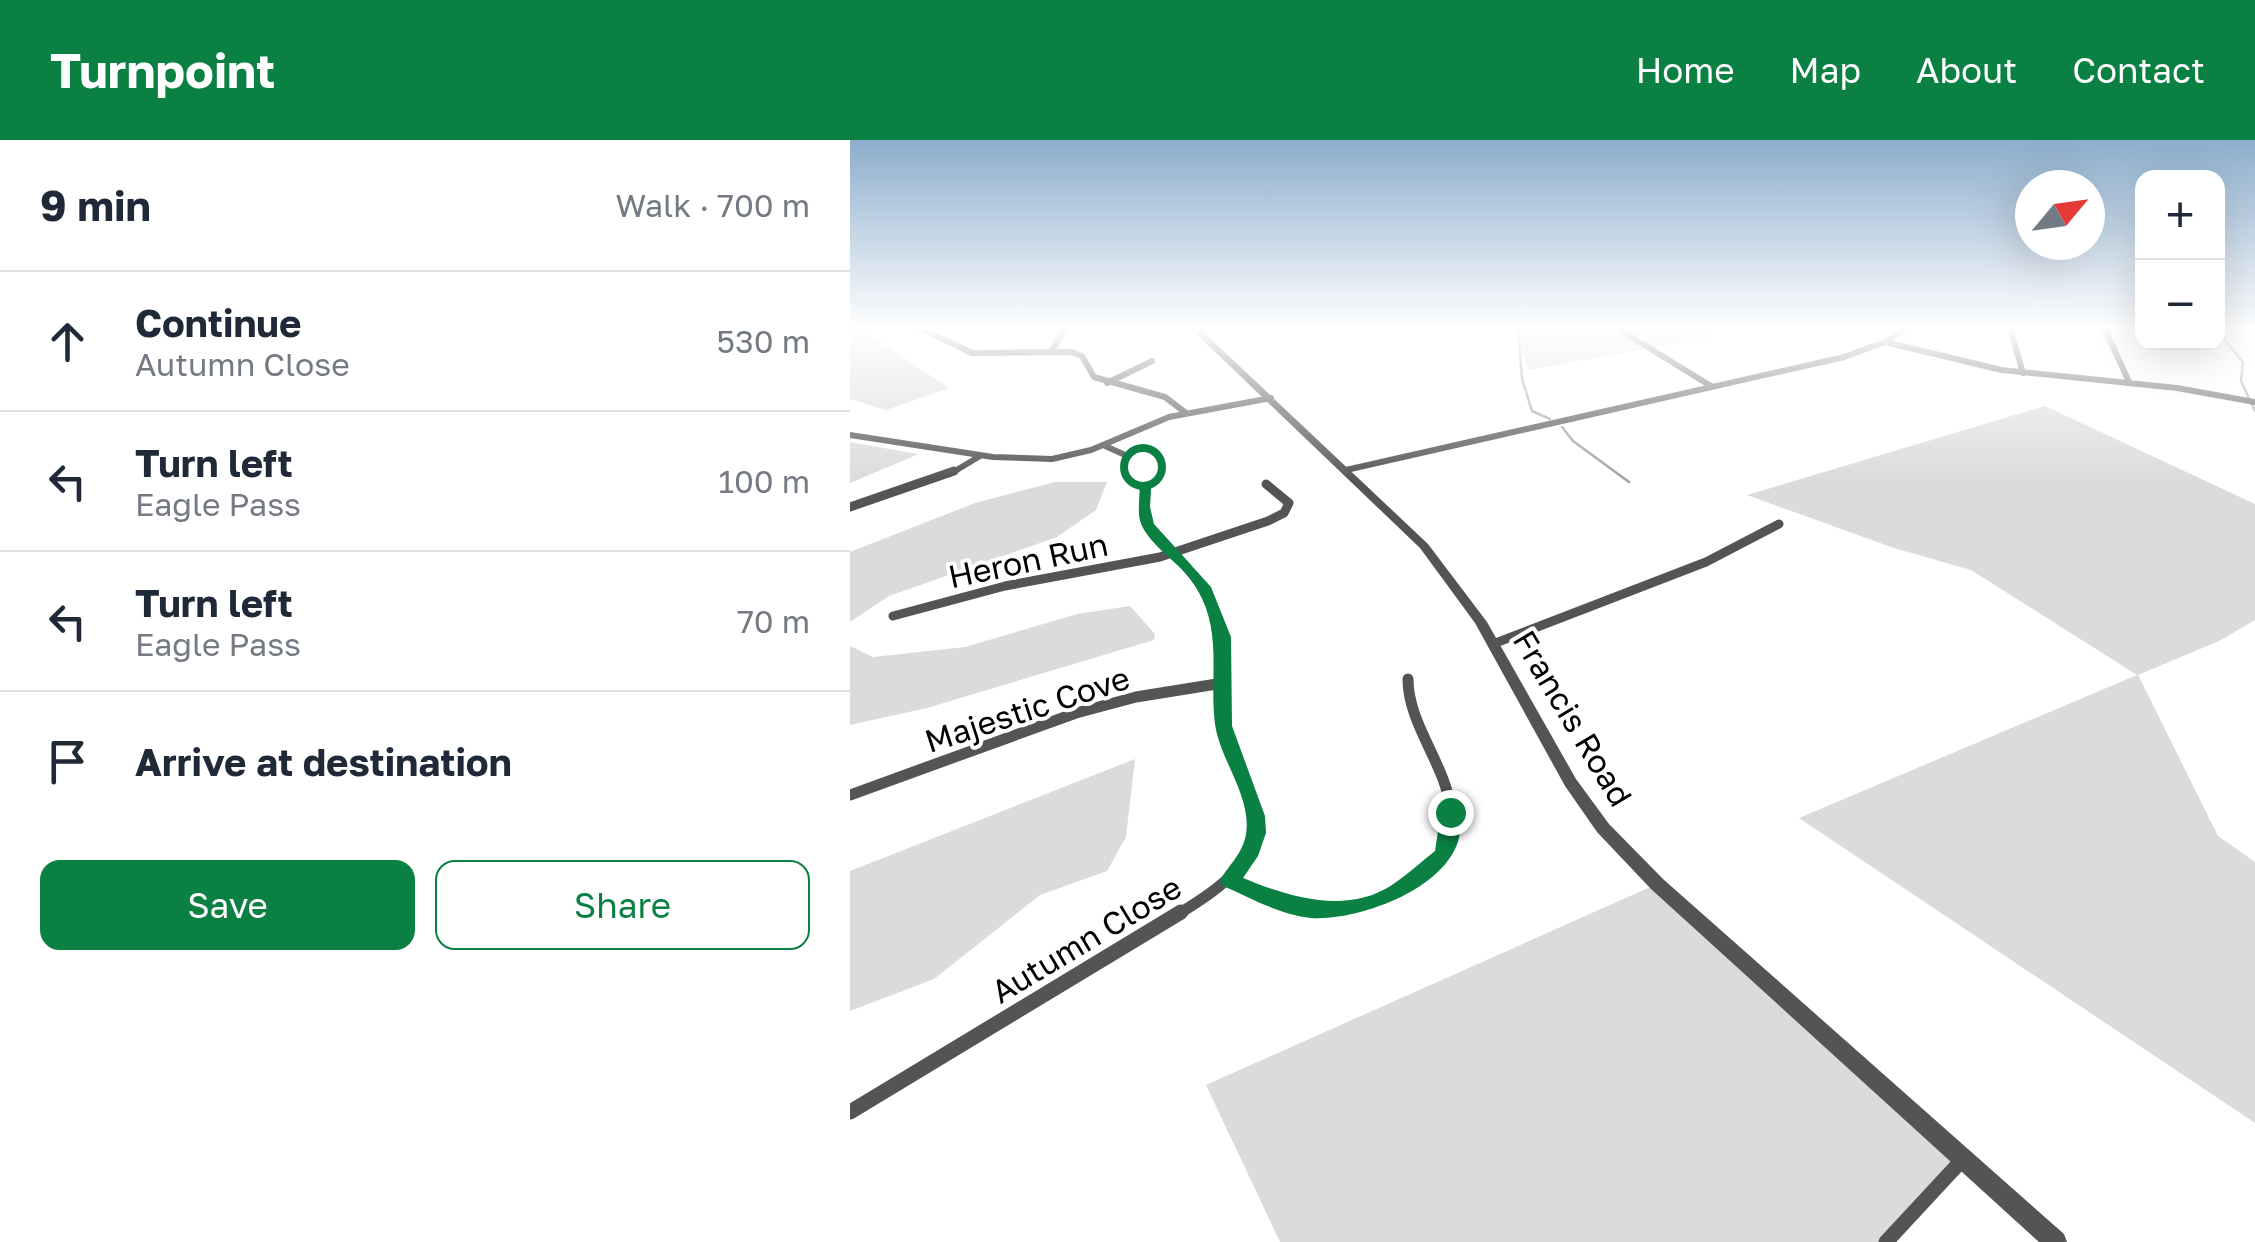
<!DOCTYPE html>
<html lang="en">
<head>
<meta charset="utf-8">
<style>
  :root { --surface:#fff; --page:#f6f6f7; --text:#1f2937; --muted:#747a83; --line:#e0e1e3; --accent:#0b8043 }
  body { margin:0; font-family:"Golos Text",sans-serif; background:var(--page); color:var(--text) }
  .controls { position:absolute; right:30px; top:30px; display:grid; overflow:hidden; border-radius:20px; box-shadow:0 10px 40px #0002 }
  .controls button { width:90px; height:90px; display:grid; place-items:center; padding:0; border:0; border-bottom:2px solid var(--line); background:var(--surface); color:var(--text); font:50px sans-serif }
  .compass { position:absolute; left:1165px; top:30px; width:90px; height:90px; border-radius:50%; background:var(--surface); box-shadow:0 10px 40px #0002; rotate:61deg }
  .stop { position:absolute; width:30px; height:30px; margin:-22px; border:8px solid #0b8043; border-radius:50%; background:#fff }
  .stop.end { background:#0b8043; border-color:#fff; box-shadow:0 2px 10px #0008 }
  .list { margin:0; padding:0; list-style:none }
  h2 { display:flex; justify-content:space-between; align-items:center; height:130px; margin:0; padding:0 40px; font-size:42px }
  h2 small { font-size:32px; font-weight:400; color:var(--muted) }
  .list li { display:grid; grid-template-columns:65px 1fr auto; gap:30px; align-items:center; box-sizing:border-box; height:140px; padding:0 40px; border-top:2px solid var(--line) }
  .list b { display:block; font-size:38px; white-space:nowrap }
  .list p { margin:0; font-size:32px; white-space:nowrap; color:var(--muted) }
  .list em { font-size:32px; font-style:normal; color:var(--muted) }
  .actions { display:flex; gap:20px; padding:30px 40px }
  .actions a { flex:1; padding:22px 0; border:2px solid var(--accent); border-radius:20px; text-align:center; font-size:35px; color:var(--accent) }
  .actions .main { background:var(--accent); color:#fff }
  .icon { flex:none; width:55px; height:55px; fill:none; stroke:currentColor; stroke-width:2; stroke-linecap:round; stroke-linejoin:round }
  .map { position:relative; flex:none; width:1405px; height:1102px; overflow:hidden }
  header { display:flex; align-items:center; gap:60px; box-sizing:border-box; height:140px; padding:0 50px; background:var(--accent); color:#fff }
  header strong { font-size:48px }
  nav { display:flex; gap:55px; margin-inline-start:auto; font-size:35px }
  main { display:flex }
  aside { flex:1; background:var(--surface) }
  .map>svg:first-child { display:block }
  .green { fill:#dbdbdb }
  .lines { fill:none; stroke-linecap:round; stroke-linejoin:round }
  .stream { stroke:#a2a2a2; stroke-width:2.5 }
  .minor-far3 { stroke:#545454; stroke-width:6 }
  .minor-far2 { stroke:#545454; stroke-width:9 }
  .minor-far1 { stroke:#545454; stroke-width:11 }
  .minor { stroke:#545454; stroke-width:15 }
  .tertiary { fill:#545454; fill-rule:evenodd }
  .route { fill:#0b8043 }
  .labels { text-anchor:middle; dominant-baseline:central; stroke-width:8; stroke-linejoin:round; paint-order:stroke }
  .street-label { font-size:32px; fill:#000; stroke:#fff }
</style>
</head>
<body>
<header>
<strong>Turnpoint</strong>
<nav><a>Home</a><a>Map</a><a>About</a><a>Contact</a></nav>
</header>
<main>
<aside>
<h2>9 min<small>Walk · 700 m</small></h2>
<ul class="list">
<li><svg class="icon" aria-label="ahead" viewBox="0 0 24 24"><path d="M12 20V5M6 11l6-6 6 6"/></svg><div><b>Continue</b><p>Autumn Close</p></div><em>530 m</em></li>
<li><svg class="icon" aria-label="left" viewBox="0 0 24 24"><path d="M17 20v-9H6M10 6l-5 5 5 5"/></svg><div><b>Turn left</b><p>Eagle Pass</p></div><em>100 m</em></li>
<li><svg class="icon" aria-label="left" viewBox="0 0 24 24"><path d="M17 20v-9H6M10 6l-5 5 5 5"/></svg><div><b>Turn left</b><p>Eagle Pass</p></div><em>70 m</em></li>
<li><svg class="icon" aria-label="arrive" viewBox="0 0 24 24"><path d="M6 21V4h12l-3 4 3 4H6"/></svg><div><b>Arrive at destination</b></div></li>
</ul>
<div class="actions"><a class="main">Save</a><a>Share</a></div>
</aside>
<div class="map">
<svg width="1405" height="1102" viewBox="0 0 1405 1102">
  <rect width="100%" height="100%" fill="#fff"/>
  <g class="green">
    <polygon points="665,187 844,187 862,197 678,230"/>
    <polygon points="16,192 99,248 36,270 0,259 0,195"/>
    <polygon points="1195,266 1405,364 1405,480 1369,501 1288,535 1368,696 1405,722 1405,983 949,678 1287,535 1121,430 1044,408 897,355"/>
    <polygon points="0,302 68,314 69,314 0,343"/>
    <polygon points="205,342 257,342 246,370 207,397 39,456 0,482 0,412 125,363"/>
    <polygon points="280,466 305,494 304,500 77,568 0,585 0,506 23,517 115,507 227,474"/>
    <polygon points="285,619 276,697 257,731 190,755 84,839 0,871 0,731"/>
    <polygon points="807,744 1114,1018 1033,1102 430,1102 356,945"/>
  </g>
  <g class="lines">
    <g class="stream">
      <polyline points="668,187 672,239 682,271 700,279"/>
      <polyline points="1370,187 1370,194 1393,222 1391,241 1405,271"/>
      <polyline points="712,287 723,301 779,342"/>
    </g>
    <g class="minor-far3">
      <polyline points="68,187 122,213 222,212 232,216 244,237 315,257 336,273"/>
      <polyline points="765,187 861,246"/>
      <polyline points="1254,187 1279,242"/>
      <polyline points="1160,188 1173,233"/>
      <polyline points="1035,202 1152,230 1327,248 1405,262"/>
      <polyline points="202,210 213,193 223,187"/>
      <polyline points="257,243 302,221"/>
      <polyline points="0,295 143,317 202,319 241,310 319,277 421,258"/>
      <polyline points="253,305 284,319 296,334"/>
      <polyline points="496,330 994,217 1035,202 1058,187"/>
      <polyline points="100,334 130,316"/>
    </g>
    <g class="minor-far2">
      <path d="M294,331V373L298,385C341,433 372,455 371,524"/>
      <polyline points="0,367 104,331"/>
      <polyline points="43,476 155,446 310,417 418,381 434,373 439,363 416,344"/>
      <polyline points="643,504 856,422 929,384"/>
    </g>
    <g class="minor-far1">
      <polyline points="0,655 226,573 286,557 373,543"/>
      <path d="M380,741C406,752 432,767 460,769C517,773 608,741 601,671C596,624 558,585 558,539"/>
      <path d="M327,775C372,747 421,716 401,656C395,636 384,618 377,599C370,574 371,547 371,522"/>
    </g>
    <g class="minor">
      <polyline points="0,972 331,772"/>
      <polyline points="1036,1102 1114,1018"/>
    </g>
    <polygon class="tertiary" points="339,187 348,187 578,404 637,482 726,639 759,684 813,739 1214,1094 1217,1102 1189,1102 801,749 747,692 715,646 625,483 570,408"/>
  </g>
  <linearGradient id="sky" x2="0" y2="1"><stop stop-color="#8cadcc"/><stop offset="0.55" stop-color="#fff"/><stop offset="1" stop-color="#fff" stop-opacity="0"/></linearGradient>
  <rect width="1405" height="342" fill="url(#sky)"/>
  <path class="route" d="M292,322L302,333L300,367L304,384L361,447L381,497L382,586L415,676L416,693L408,716L393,738C439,757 496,775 542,745C557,735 571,722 585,711L591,672L594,667H607C632,737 514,782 461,778C430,775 401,758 373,746L370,740C379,725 393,713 396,694C402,657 370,620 365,584C359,537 373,493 347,449C334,425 304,410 292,386C283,367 297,343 286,326Z"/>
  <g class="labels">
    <g class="street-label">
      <text transform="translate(178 420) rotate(-12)">Heron Run</text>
      <text transform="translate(177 569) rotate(-18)">Majestic Cove</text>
      <text transform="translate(723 578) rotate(59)">Francis Road</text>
      <text transform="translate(236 799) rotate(-31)">Autumn Close</text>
    </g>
  </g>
</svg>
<div class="controls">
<button>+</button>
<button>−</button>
</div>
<svg class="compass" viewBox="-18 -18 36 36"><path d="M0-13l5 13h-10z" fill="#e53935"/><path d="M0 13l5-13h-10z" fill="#747a83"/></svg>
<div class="stop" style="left:292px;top:326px"></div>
<div class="stop end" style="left:600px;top:672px"></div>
</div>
</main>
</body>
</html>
